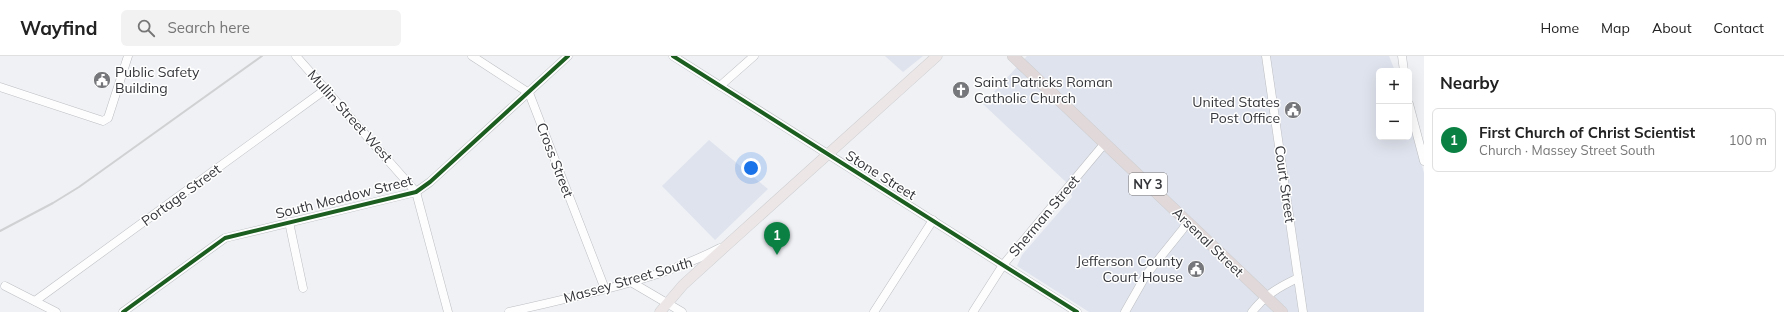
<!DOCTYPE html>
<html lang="en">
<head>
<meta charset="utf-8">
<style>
  :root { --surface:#fff; --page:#f2f2f2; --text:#222; --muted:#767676; --line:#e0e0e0; --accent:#0b8043 }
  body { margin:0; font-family:Mulish,sans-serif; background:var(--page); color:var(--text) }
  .controls { position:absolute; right:12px; top:12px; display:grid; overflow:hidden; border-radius:6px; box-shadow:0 4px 16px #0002 }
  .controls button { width:36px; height:36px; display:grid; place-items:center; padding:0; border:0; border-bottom:1px solid var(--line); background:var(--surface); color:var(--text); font:20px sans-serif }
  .you { position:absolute; left:751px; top:112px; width:14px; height:14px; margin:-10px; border:3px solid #fff; border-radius:50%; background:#1a73e8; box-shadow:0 0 0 6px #1a73e833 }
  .badge { display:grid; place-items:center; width:26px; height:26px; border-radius:50%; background:var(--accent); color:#fff; font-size:13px; font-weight:700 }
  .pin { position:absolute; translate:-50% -33px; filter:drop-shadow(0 1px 2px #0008) }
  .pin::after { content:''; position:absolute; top:21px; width:14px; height:12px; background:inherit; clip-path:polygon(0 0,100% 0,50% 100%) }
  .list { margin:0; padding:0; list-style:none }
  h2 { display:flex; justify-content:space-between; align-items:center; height:52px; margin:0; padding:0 16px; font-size:17px }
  h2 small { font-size:13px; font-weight:400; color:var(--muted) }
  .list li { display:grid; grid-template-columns:26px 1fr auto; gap:12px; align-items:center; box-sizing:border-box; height:64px; margin:0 8px 8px; padding:0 8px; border:1px solid var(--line); border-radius:6px }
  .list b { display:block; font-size:15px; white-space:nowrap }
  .list p { margin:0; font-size:13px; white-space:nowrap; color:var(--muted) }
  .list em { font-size:13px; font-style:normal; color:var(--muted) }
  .icon { flex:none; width:22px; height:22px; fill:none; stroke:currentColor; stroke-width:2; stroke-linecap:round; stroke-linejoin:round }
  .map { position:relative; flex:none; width:1424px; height:256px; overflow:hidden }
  header { display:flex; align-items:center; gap:24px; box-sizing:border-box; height:56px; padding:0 20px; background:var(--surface); border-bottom:1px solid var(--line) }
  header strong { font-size:19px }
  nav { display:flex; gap:22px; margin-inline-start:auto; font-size:14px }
  .search { width:280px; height:36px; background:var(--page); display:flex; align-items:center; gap:10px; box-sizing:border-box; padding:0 14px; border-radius:6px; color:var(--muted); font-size:15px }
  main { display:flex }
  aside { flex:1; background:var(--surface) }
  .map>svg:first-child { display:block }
  .built { fill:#dfe3ed }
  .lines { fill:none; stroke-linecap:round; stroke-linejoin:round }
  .minor-casing { stroke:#bcbec1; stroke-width:9 }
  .major-casing { stroke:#cdced0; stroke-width:11 }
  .highway-casing { stroke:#cdced0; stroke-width:12 }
  .minor { stroke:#fdfdfe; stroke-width:8 }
  .major { stroke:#ece6e7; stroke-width:10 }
  .highway { stroke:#e1d8d9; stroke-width:11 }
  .rail { stroke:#d0d1d2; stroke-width:2 }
  .cycleway-casing { stroke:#fff; stroke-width:6 }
  .cycleway { stroke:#1b5e20; stroke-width:4 }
  .labels { text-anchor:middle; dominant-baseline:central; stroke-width:3; stroke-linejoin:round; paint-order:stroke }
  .shield { fill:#fff; stroke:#727275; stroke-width:1 }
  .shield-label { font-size:13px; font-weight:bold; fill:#35363a }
  .poi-label { font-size:14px; fill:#35363a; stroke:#fff; text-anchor:start }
  .street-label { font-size:14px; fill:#35363a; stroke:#fff }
</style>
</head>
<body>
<header>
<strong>Wayfind</strong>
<div class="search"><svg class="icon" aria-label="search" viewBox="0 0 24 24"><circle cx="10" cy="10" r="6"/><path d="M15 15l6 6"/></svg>Search here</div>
<nav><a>Home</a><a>Map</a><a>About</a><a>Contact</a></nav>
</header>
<main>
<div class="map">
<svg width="1424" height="256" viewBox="0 0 1424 256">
  <rect width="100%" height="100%" fill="#eff1f5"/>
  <g class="built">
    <polygon points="885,0 923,0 903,16"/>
    <polygon points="1027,0 1389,0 1395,15 1379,15 1379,81 1409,81 1409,64 1424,117 1424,256 1089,256 1017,210 1022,199 1072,141 1067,127 983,48"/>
    <polygon points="709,84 768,133 715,184 662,130"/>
  </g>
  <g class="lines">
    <defs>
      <g id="minor">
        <polyline points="296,0 416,136 448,256"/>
        <polyline points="472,0 529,37 605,233"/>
        <polyline points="673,0 1077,256"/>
        <polyline points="1266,0 1303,256"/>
        <polyline points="1402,0 1404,15"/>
        <polyline points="720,30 754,0"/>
        <polyline points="0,31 103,65 108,62 128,0"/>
        <polyline points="1409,48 1424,105"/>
        <polyline points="289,166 303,232"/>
        <polyline points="631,226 682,256"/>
        <polyline points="5,230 56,256"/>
        <polyline points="35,245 326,33"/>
        <polyline points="123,256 225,182 416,136 430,126 568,0"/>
        <path d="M509,256C580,239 654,226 720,192"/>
        <polyline points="874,256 933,164"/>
        <polyline points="973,256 1003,209 1105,87"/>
        <polyline points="1125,256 1146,219 1183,173 1187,165"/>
        <path d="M1252,256C1265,239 1279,231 1298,222"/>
      </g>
      <polyline id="major" points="660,256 683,229 727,189 937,0"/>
      <polyline id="highway" points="1013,0 1282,256"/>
    </defs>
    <use href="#minor" class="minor-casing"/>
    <use href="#major" class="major-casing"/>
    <use href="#highway" class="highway-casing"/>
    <use href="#minor" class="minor"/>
    <use href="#major" class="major"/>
    <use href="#highway" class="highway"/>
    <polyline class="rail" points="0,175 53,147 79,131 262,0"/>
    <defs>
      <g id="cycleway">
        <polyline points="673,0 1077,256"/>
        <polyline points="123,256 225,182 416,136 430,126 568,0"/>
      </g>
    </defs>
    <use href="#cycleway" class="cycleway-casing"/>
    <use href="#cycleway" class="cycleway"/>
  </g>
  <defs>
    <symbol id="civic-disc" viewBox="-11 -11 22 22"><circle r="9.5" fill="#76777b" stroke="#fff"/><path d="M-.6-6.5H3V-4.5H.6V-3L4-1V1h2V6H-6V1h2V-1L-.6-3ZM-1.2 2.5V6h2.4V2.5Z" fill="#fff"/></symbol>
    <symbol id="church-disc" viewBox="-11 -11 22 22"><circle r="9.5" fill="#76777b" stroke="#fff"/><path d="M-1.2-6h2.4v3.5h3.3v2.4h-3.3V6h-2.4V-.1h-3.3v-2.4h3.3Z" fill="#fff"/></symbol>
  </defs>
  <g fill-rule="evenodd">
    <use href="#civic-disc" x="92" y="14" width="20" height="20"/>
    <use href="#church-disc" x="951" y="24" width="20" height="20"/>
    <use href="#civic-disc" x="1283" y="44" width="20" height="20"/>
    <use href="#civic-disc" x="1186" y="203" width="20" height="20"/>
  </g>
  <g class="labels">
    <rect class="shield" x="1129" y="117" width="38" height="22" rx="3"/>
    <g class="shield-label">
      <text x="1148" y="128">NY 3</text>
    </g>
    <g class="poi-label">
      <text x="115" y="16">Public Safety<tspan x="115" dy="16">Building</tspan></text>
      <text x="974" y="26">Saint Patricks Roman<tspan x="974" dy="16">Catholic Church</tspan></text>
      <text x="1280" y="46" text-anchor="end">United States<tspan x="1280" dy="16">Post Office</tspan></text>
      <text x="1183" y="205" text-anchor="end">Jefferson County<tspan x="1183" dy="16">Court House</tspan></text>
    </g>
    <g class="street-label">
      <text transform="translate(350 60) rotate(48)">Mullin Street West</text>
      <text transform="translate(555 104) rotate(69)">Cross Street</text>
      <text transform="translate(881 119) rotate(32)">Stone Street</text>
      <text transform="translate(1285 128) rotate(82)">Court Street</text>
      <text transform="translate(181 139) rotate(-36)">Portage Street</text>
      <text transform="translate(344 141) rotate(-14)">South Meadow Street</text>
      <text transform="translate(1044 160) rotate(-50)">Sherman Street</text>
      <text transform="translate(1208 186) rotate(44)">Arsenal Street</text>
      <text transform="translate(628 224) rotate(-16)">Massey Street South</text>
    </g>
  </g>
</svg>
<div class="controls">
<button>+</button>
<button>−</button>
</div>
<div class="you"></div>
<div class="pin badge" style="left:777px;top:199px">1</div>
</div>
<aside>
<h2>Nearby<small></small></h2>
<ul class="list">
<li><span class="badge">1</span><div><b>First Church of Christ Scientist</b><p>Church · Massey Street South</p></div><em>100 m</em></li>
</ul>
</aside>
</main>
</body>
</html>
